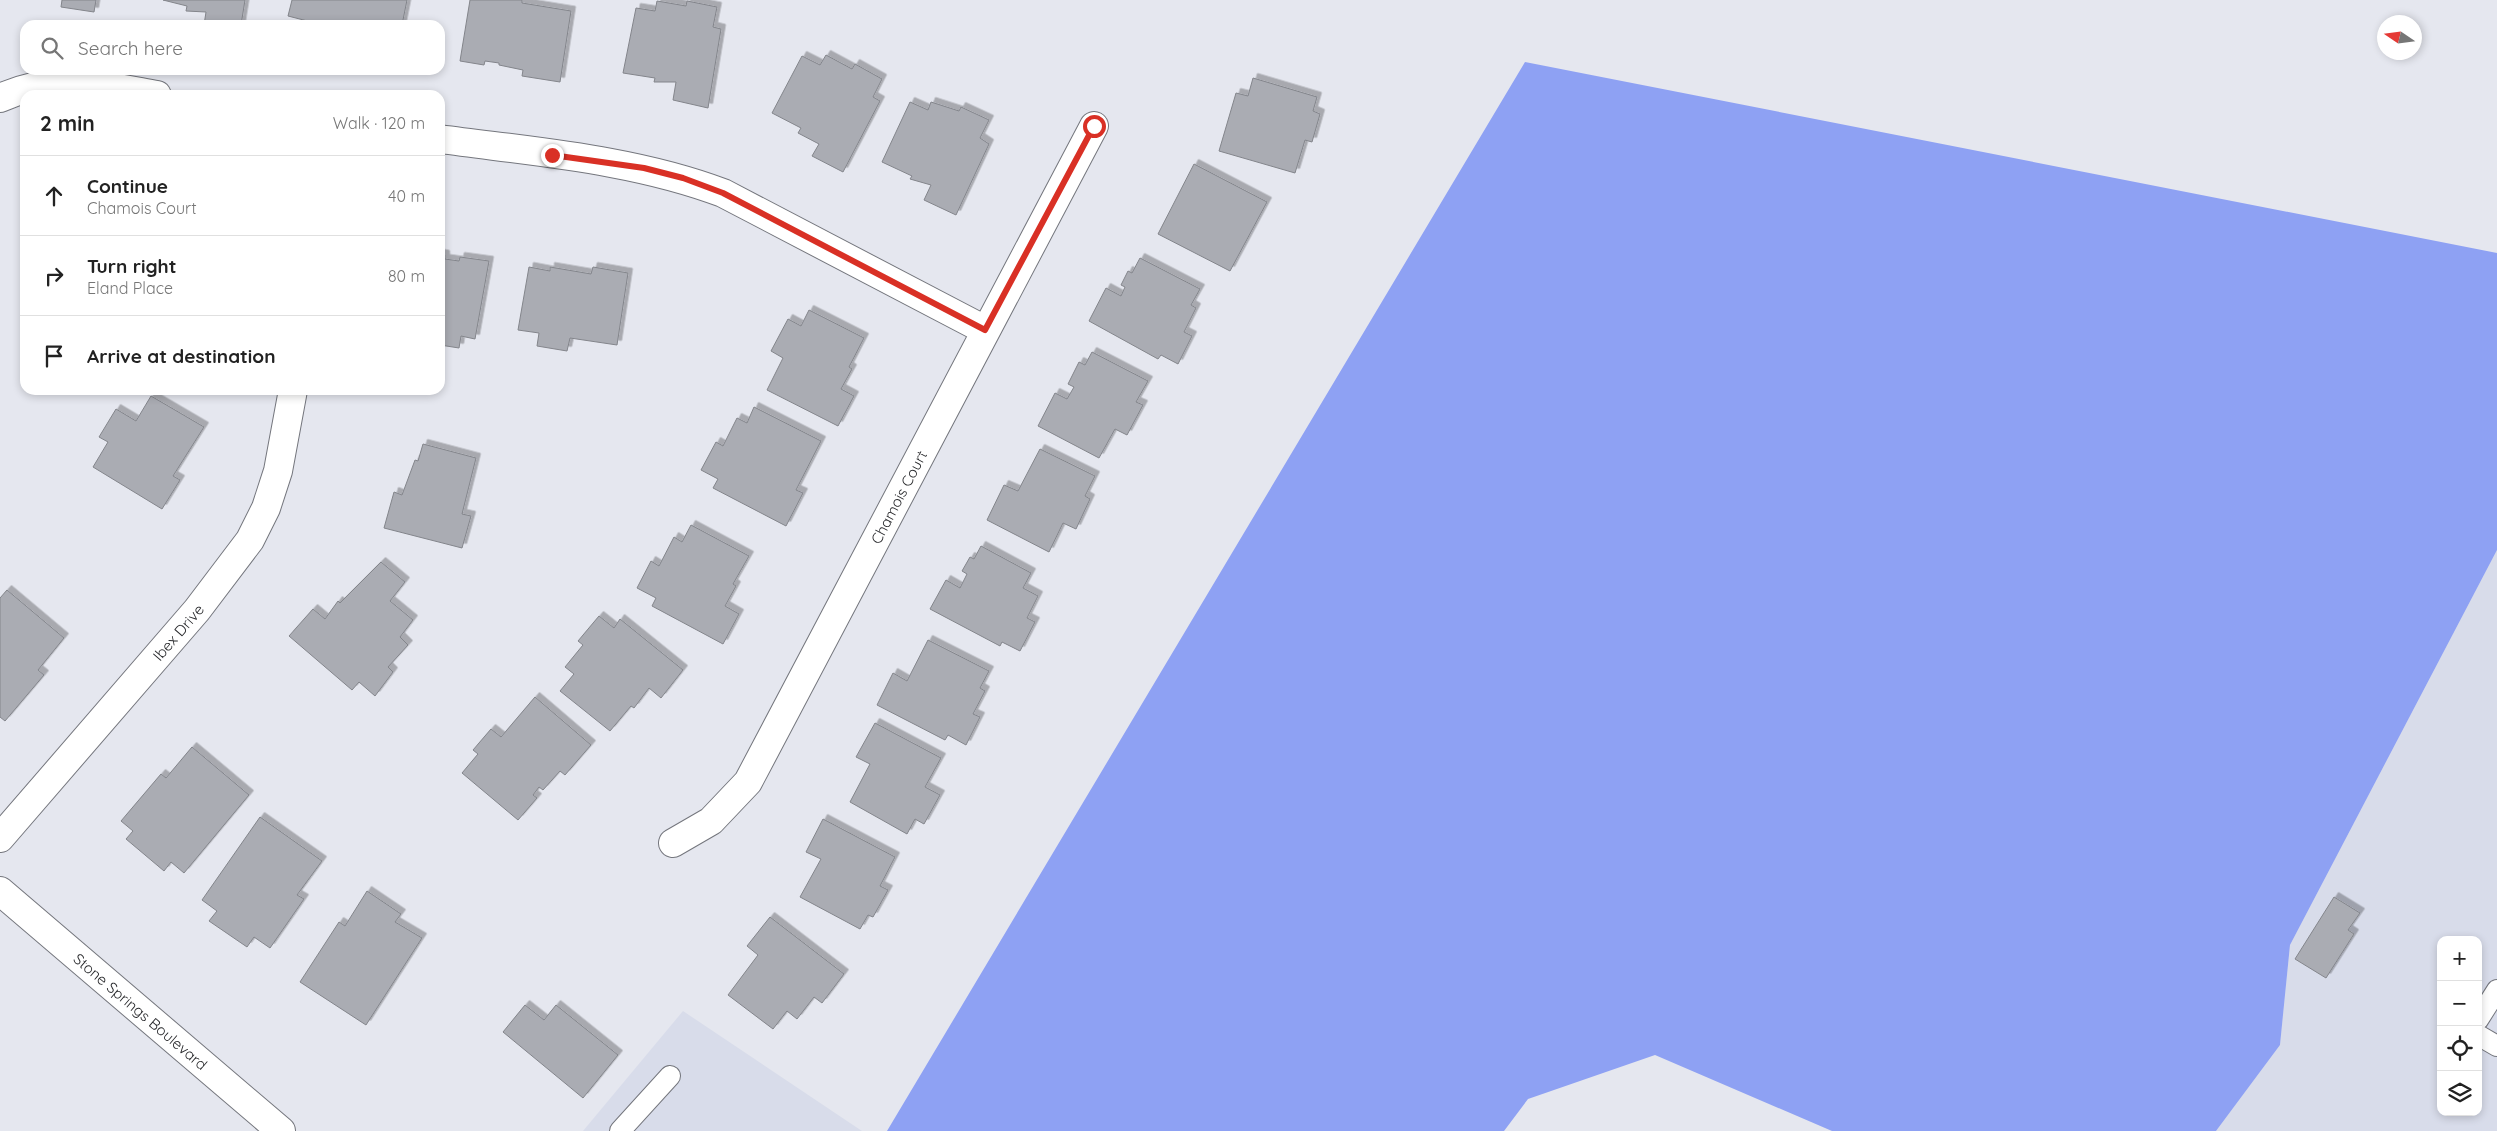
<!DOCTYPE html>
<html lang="en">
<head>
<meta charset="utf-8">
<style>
  :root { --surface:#fff; --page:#f2f2f2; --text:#222; --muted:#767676; --line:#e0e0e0 }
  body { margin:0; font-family:Quicksand,sans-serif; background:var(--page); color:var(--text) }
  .controls { position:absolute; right:15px; bottom:15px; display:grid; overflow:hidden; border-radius:10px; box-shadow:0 2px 8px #0003 }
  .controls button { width:45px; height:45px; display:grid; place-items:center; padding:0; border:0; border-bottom:1px solid var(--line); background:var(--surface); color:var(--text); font:25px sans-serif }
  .compass { position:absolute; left:2377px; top:15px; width:45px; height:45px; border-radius:50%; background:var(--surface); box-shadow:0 2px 8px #0003; rotate:283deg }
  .stop { position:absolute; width:15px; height:15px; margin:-11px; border:4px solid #d93025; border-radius:50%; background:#fff }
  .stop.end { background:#d93025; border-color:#fff; box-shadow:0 1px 5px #0008 }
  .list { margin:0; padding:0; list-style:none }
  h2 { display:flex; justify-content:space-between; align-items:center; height:65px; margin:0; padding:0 20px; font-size:21px }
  h2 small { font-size:16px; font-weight:400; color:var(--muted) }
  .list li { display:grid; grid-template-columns:32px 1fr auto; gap:15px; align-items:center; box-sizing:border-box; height:80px; padding:0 20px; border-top:1px solid var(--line) }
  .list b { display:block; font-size:19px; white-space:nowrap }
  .list p { margin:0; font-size:16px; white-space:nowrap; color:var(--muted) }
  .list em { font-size:16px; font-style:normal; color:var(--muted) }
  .icon { flex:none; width:28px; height:28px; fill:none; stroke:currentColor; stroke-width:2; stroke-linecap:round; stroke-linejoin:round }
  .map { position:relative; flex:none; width:2497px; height:1131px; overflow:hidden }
  .search { position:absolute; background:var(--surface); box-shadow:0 2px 8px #0003; left:20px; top:20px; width:425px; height:55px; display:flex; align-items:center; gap:12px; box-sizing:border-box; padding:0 18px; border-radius:15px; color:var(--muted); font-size:19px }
  .panel { position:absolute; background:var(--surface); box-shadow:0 2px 8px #0003; left:20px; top:90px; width:425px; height:305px; border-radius:15px }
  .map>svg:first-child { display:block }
  .built { fill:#d8dcea; fill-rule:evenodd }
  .forest { fill:#8ea1f3 }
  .building { fill:#aaacb3; stroke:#83858b; filter:url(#shadow) }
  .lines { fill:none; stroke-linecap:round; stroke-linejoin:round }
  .service-casing { stroke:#74767d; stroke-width:22 }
  .minor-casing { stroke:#74767d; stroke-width:30 }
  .tertiary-casing { stroke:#74767d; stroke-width:30 }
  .service { stroke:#fff; stroke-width:20 }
  .minor { stroke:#fff; stroke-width:28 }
  .tertiary { stroke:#fff; stroke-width:28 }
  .route { stroke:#d93025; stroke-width:6 }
  .labels { text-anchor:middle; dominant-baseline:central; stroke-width:4.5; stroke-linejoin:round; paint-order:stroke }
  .street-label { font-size:15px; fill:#292a2d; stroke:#fff }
</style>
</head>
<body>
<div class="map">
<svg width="2497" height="1131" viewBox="0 0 2497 1131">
  <defs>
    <filter id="shadow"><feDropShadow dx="4.5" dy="-4.5" stdDeviation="0" flood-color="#0004"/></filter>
  </defs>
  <rect width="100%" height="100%" fill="#e5e7ef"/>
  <g class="built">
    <path d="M2497,550V1131H2216L2280,1045L2290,945ZM2441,940H2478V1112H2441Z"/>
    <polygon points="683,1011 862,1131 583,1131"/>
  </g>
  <polygon class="forest" points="1525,62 2497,253 2497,550 2290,945 2280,1045 2216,1131 1832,1131 1655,1055 1528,1099 1504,1131 887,1131"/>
  <g class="building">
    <polygon points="62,0 96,0 94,12 61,7"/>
    <polygon points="163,0 245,0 241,25 204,25 206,12 186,11 187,6"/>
    <polygon points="292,0 407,0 402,25 323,25 288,16"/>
    <polygon points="470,0 522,0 522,3 571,11 560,82 522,76 523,70 499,65 499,63 485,61 484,65 460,61"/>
    <polygon points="657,1 686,6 687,1 717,7 713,27 721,29 708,108 673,100 676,82 654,82 655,78 623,73 636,8 655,11"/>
    <polygon points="826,55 852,69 855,64 882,79 873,97 880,101 843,172 812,156 819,144 798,133 801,128 772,113 802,56 820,65"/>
    <polygon points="1253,78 1317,97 1313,111 1320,114 1312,142 1305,140 1295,173 1219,151 1236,93 1248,96"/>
    <polygon points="910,102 928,110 931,102 959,111 961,107 989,120 980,138 989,144 956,215 924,200 931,185 910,179 912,176 882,162"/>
    <polygon points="1194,164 1267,202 1230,271 1158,234"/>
    <polygon points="440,254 445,255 445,259 459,261 460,257 489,261 475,339 461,336 459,348 440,345"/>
    <polygon points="1140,258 1200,289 1191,305 1196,308 1184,332 1192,336 1178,364 1161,355 1158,359 1089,321 1106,288 1121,296 1125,287 1121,285 1128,271 1132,273"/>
    <polygon points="529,267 550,271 550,267 591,274 593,267 628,273 617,345 570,338 567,351 537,346 539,333 518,330"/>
    <polygon points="809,310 864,338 849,367 852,369 841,389 854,396 838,426 767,390 783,358 771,351 788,319 801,326"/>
    <polygon points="1092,352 1148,381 1136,402 1143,405 1127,435 1115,429 1099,458 1038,426 1055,393 1067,399 1074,387 1068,384 1079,362 1085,365"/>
    <polygon points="151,396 204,427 173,476 180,480 162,509 93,467 108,442 99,437 116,409 136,421"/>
    <polygon points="754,407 821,441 796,490 803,493 786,526 713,488 718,479 701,470 716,442 723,446 737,418 747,423"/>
    <polygon points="423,444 476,458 462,514 471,516 462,548 384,528 394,492 402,495 415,460 418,461"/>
    <polygon points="1040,449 1095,476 1085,496 1090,499 1076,529 1063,523 1049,552 987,520 1004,485 1018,491"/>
    <polygon points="691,525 749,556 733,584 736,586 725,606 739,614 723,644 652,606 656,598 637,588 651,561 659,566 674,537 682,542"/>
    <polygon points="981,546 1031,573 1023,588 1038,596 1027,618 1035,622 1020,651 1002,642 1000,646 930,609 946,580 960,588 967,574 962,571 970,557 974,559"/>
    <polygon points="381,562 405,582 390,601 413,620 400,637 408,645 388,667 393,672 375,696 359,682 352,690 289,636 313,609 325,619 338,601 340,603"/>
    <polygon points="7,590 64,638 38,670 44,675 5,721 0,717 0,598"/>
    <polygon points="599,616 614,628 620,619 683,670 661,698 649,688 634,708 631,706 610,731 560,691 574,674 565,667 583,645 578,641"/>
    <polygon points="928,640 989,671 980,688 985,691 973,714 980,717 966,745 948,735 945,740 877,705 893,673 907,681"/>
    <polygon points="535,697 591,745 565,775 560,771 543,790 539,787 533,795 537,798 518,820 462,773 478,754 473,750 491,729 501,737"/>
    <polygon points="875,723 941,758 925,787 940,795 924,824 915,819 907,834 850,802 870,764 856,757"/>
    <polygon points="192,747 249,795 184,873 171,862 164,871 126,839 133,831 121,821 161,774 166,778"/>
    <polygon points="260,817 322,861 297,895 304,899 270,948 254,937 247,947 209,921 217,911 202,900"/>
    <polygon points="823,819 895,857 880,886 888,890 873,917 868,915 860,929 800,897 821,859 806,852"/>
    <polygon points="367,891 401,914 395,922 422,938 366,1025 300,982 339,922 345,926"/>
    <polygon points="2334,897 2360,913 2348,930 2354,934 2326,978 2295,959"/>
    <polygon points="770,917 844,974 822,1003 814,997 797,1019 787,1011 773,1029 728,995 758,955 747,946"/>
    <polygon points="525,1005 544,1020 556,1005 618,1055 583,1098 503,1032"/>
  </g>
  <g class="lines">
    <defs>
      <g id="service">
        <polyline points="2478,1020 2497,990"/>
        <polyline points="2478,1035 2497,1046"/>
        <polyline points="620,1131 670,1076"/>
      </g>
      <g id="minor">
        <path d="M0,98C55,73 100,85 157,95"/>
        <path d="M440,139C535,152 633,159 723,193L985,330"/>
        <path id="s1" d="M0,838L197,610L250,540L266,508L278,471L293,390"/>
        <path id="s2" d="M673,843L711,821L748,782L1094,126"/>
      </g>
      <g id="tertiary">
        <path id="s3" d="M0,891L281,1131"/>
      </g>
    </defs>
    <use href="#service" class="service-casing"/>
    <use href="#minor" class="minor-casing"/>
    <use href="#tertiary" class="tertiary-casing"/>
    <use href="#service" class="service"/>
    <use href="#minor" class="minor"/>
    <use href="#tertiary" class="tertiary"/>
  </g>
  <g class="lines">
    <polyline class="route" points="552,155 644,168 683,178 723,193 985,330 1094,126"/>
  </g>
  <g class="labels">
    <g class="street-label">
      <text stroke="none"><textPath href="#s2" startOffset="420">Chamois Court</textPath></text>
      <text stroke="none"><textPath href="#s1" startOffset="272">Ibex Drive</textPath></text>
      <text stroke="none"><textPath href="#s3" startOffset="185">Stone Springs Boulevard</textPath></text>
    </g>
  </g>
</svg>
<div class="controls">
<button>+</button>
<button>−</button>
<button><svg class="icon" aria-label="locate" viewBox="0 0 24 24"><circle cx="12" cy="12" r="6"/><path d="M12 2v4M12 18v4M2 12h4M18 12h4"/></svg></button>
<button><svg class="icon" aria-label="layers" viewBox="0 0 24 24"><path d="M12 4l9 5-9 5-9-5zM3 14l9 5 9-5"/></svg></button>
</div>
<svg class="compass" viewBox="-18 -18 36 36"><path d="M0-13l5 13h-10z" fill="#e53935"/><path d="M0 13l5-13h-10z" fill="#767676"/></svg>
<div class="stop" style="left:1094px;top:126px"></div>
<div class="stop end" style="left:552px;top:155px"></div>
<div class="search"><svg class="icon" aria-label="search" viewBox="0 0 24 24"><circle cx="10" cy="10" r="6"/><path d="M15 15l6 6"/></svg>Search here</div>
<section class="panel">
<h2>2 min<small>Walk · 120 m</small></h2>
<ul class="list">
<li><svg class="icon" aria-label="ahead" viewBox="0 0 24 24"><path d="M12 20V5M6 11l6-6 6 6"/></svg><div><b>Continue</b><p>Chamois Court</p></div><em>40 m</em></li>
<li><svg class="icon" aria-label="right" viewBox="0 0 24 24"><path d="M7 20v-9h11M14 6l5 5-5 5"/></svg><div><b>Turn right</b><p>Eland Place</p></div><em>80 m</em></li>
<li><svg class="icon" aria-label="arrive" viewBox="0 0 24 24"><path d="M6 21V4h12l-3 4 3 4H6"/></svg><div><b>Arrive at destination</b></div></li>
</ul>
</section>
</div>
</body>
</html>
